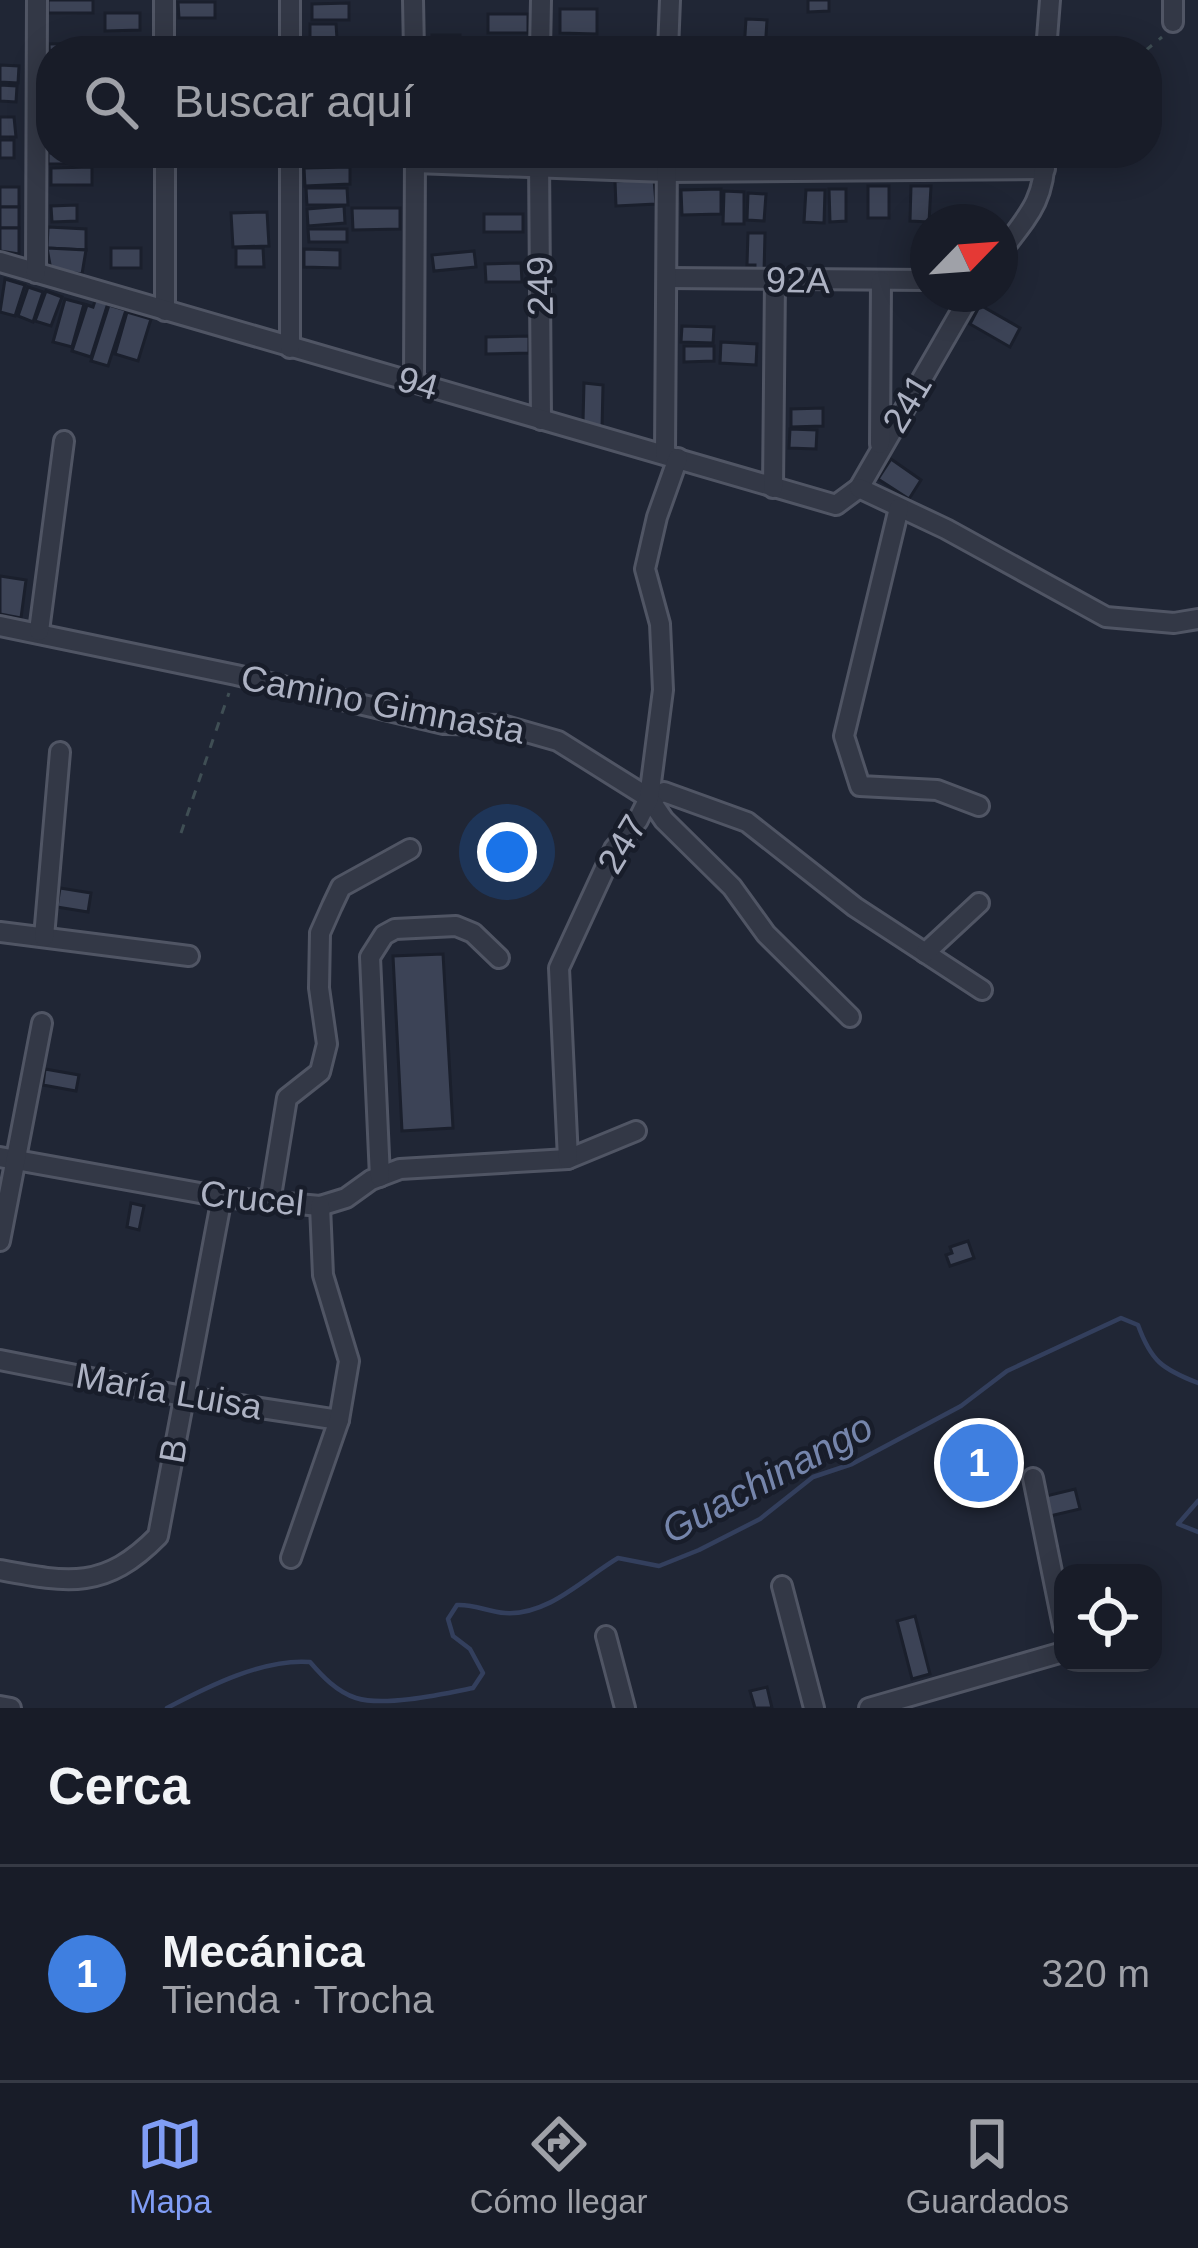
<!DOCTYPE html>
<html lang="es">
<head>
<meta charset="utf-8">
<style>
  :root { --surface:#181c28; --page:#252934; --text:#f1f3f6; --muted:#9fa1a8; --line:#363a45; --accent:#809df5 }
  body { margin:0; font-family:Helvetica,sans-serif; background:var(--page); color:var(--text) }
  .controls { position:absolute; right:36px; bottom:36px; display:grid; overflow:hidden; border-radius:24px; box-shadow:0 6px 30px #0003 }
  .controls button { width:108px; height:108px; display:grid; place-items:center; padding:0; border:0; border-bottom:3px solid var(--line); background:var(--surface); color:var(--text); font:60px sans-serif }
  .compass { position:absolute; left:910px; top:204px; width:108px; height:108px; border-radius:50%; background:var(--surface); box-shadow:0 6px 30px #0003; rotate:65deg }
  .you { position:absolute; left:507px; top:852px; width:42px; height:42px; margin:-30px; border:9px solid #fff; border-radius:50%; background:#1a73e8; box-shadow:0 0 0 18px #1a73e833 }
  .badge { display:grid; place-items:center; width:78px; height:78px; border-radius:50%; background:var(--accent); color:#fff; font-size:39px; font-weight:700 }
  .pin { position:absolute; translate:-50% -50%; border:6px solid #fff; box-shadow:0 3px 12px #0006 }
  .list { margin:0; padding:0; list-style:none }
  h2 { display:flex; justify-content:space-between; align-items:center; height:156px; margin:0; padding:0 48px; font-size:51px }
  h2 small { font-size:39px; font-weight:400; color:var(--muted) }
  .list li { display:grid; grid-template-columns:78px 1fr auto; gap:36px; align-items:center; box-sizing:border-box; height:216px; padding:0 48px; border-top:3px solid var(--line) }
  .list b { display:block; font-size:45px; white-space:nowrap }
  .list p { margin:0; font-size:39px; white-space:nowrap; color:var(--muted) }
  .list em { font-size:39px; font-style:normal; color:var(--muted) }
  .icon { flex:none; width:66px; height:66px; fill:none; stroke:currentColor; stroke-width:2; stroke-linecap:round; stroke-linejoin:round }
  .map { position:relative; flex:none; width:1198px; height:1708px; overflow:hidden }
  .search { position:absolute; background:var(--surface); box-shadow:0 6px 30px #0003; left:36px; right:36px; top:36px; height:132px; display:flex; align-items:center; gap:30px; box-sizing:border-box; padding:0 42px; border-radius:48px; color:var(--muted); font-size:45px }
  .sheet { height:372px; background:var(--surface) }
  nav { display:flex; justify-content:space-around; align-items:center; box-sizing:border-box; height:168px; border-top:3px solid var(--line); background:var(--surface); font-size:33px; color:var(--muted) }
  nav a { display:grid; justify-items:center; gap:6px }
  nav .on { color:var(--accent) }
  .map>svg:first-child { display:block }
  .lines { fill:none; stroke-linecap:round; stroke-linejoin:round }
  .stream { stroke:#333f5d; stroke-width:4.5 }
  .building { fill:#3c4356; stroke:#1a1f2c; stroke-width:3 }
  .minor-casing { stroke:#505564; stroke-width:24 }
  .path { stroke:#3f4e54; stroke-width:3; stroke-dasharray:9 9; stroke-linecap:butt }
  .minor { stroke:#333846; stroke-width:18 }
  .labels { text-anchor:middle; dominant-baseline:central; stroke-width:9; stroke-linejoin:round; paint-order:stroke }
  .street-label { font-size:36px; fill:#adb2c3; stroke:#181d2a }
  .water-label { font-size:39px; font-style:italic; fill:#7585ab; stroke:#181d2a }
</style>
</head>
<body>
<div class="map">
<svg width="1198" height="1708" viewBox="0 0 1198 1708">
  <rect width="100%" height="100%" fill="#202635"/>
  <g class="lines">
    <g class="stream">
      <polyline points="1198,1501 1178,1524 1198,1532"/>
      <path d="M167,1708C207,1687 264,1658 310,1662C322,1676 337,1692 356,1698C385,1707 443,1694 473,1688L483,1673L470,1649L453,1636L448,1619L457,1605C475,1604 488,1612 505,1613C548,1616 584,1578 618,1558L659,1566L699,1550L760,1519L813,1477L852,1464L961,1406L1007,1371L1121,1318L1138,1325C1151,1361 1162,1369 1198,1383"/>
    </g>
  </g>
  <g class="building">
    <rect x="48" y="0" width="45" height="13"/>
    <polygon points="808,0 829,0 829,11 808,12"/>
    <polygon points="178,2 215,2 215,18 179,18"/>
    <polygon points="349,3 349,20 312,20 312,4"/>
    <polygon points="560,9 597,9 597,34 560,33"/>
    <polygon points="105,13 140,13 140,30 105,31"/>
    <rect x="488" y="14" width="40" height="19"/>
    <polygon points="746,19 767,20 765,51 744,51"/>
    <polygon points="310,24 336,24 337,39 310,40"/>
    <polygon points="432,35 460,35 460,41 473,41 473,51 432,51"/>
    <rect x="486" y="42" width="45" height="9"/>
    <polygon points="95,43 95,51 51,51 50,64 49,44"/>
    <rect x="561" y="45" width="41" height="6"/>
    <polygon points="0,65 19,66 18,83 0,82"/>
    <polygon points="0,85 17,86 16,102 0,101"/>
    <polygon points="0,117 14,117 16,137 0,137"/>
    <rect x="0" y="140" width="14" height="18"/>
    <polygon points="48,144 51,153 92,153 92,164 48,164"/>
    <polygon points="92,167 92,185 51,185 51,168"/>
    <polygon points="350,167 350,184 305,186 304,168"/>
    <polygon points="654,179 656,204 616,206 615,181"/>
    <rect x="868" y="186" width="21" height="32"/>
    <polygon points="911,186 931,186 929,222 910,221"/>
    <rect x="0" y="187" width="19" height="20"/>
    <polygon points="306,188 347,188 348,205 307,205"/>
    <polygon points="721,189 721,214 682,215 681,190"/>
    <polygon points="829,189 846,189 846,221 830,222"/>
    <polygon points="806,190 825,190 824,223 804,222"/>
    <polygon points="724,191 744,192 744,224 723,224"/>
    <polygon points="748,193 766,194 764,221 747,220"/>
    <polygon points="77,205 77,221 52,222 51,206"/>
    <polygon points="344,206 345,223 308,226 307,209"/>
    <rect x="0" y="207" width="19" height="21"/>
    <polygon points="352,208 400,208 400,229 353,230"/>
    <polygon points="267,212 269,246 233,247 231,213"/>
    <rect x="484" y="214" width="39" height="18"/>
    <polygon points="48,227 86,229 86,250 47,248"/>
    <polygon points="0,228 19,228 19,254 0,251"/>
    <polygon points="308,229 347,229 347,242 309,242"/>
    <polygon points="748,233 765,233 764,272 755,272 755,265 747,265"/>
    <polygon points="47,248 86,250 82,274 51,270"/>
    <rect x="111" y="248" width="30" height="20"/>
    <polygon points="236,248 263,248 264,267 236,267"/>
    <polygon points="304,249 340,250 340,268 304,267"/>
    <polygon points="474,251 476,267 434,271 432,255"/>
    <polygon points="521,263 522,282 486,282 485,264"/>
    <polygon points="5,279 25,285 15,316 0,312"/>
    <polygon points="28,287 43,292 33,322 18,316"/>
    <polygon points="46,291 62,297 51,326 35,321"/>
    <polygon points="96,298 108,303 91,357 72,351 87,305 93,307"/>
    <polygon points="65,299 84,304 72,347 53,342"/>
    <polygon points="109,305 126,310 108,366 91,361"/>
    <polygon points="980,305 1020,328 1010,347 970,324"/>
    <polygon points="127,312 151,319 138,361 115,354"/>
    <polygon points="682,326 714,327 713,343 681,342"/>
    <polygon points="529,336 529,353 486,354 486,337"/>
    <polygon points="721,342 757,344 756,365 720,363"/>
    <polygon points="684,346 714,346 714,361 684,362"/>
    <polygon points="584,383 603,385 602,428 583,422"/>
    <polygon points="823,408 823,426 791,427 791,409"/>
    <polygon points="790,429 817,430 816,449 789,448"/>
    <polygon points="891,459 921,480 909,499 878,479"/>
    <polygon points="0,576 26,580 21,618 0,614"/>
    <polygon points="60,888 91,893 88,912 57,907"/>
    <polygon points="443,954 453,1128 402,1131 393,956"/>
    <polygon points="45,1069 79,1075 76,1091 43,1085"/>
    <polygon points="131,1203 144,1206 139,1230 127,1227"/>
    <polygon points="968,1241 974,1258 950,1266 946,1255 952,1253 950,1247"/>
    <polygon points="1075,1489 1080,1509 1050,1516 1046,1496"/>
    <polygon points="915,1616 930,1674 912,1679 897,1621"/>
    <polygon points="767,1687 772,1708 755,1708 750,1691"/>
  </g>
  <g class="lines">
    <defs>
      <g id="minor">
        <polyline points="164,0 164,51"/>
        <polyline points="413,0 414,51"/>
        <polyline points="1173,22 1173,0"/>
        <polyline points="290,51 290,0"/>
        <polyline points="540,51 541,0"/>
        <polyline points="668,51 670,0"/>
        <polyline points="1046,51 1050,0"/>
        <polyline points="165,153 165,311"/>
        <polyline points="539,158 541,420"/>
        <polyline points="415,163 667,172 1045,169"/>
        <path d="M1000,253C1028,216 1045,201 1045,153"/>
        <polyline points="0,262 836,505 859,488 971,294"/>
        <polyline points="36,273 37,0"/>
        <polyline points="667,278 928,280"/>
        <polyline points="290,348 290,153"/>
        <polyline points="414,381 415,153"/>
        <polyline points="880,444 881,281"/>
        <polyline points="665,454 667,153"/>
        <polyline points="773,488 775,279"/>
        <polyline points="859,488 946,529 1106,617 1174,623 1198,619"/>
        <polyline points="899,508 844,736 860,786 937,790 979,806"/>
        <polyline points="0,626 236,675 444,724 502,725 558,741 649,798 664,792 747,822 855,907 982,990"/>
        <polyline points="39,631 64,441"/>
        <polyline points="649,798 664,820 732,887 766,934 850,1017"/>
        <polyline points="0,932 189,956"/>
        <polyline points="44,937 60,752"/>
        <polyline points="925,953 979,903"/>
        <polyline points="0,1157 222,1197 320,1206 346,1198 371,1180 400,1169 568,1159 636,1131"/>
        <polyline points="568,1159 559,968 614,849 638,820 649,798 663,690 660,624 645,569 657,517 678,458"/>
        <polyline points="380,1177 370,957 384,935 395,929 456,926 473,933 499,958"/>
        <polyline points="270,1202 287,1098 320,1072 327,1044 319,988 320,933 332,906 341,887 410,849"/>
        <polyline points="0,1241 42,1023"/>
        <polyline points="0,1360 182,1396 339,1420"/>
        <polyline points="1033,1478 1063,1626"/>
        <polyline points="291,1558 339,1420 349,1361 323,1275 320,1206"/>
        <path d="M0,1570C69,1583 105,1590 158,1536L222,1197"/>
        <polyline points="782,1586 814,1708"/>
        <polyline points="606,1636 625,1708"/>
        <polyline points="0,1706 11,1708"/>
        <polyline points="869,1708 1063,1652"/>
      </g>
    </defs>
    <use href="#minor" class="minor-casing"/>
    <g class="path">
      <polyline points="1145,51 1162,37"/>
      <polyline points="1061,166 1071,153"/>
      <polyline points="181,833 229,693"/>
    </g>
    <use href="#minor" class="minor"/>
  </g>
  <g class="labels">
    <g class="street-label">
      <text transform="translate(798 280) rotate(1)">92A</text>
      <text transform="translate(540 286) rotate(-91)">249</text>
      <text transform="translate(418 383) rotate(16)">94</text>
      <text transform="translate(907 403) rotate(-59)">241</text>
      <text transform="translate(383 704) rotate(11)">Camino Gimnasta</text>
      <text transform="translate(622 844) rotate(-59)">247</text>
      <text transform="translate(252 1198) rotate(6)">Crucel</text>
      <text transform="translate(169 1391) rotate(10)">María Luisa</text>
      <text transform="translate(173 1451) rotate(-80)">B</text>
    </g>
    <g class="water-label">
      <text transform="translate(767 1478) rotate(-28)">Guachinango</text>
    </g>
  </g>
</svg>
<div class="controls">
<button><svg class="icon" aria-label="locate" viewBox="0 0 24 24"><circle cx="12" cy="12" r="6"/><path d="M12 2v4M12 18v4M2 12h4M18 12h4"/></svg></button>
</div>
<svg class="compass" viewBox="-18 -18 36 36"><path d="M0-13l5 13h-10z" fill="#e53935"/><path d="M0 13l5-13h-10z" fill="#9fa1a8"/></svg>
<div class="you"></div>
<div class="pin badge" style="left:979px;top:1463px;background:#3f7fe0">1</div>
<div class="search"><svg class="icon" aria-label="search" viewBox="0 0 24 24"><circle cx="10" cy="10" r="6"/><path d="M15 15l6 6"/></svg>Buscar aquí</div>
</div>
<section class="sheet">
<h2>Cerca<small></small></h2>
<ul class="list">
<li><span class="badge" style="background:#3f7fe0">1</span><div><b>Mecánica</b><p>Tienda · Trocha</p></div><em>320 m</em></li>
</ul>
</section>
<nav>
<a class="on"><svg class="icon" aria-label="map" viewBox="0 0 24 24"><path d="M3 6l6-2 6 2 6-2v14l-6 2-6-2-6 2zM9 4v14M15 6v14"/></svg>Mapa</a>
<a><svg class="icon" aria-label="directions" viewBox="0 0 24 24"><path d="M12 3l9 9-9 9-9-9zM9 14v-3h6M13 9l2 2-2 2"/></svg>Cómo llegar</a>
<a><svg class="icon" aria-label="saved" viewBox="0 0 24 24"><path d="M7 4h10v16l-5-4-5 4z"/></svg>Guardados</a>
</nav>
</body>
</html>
